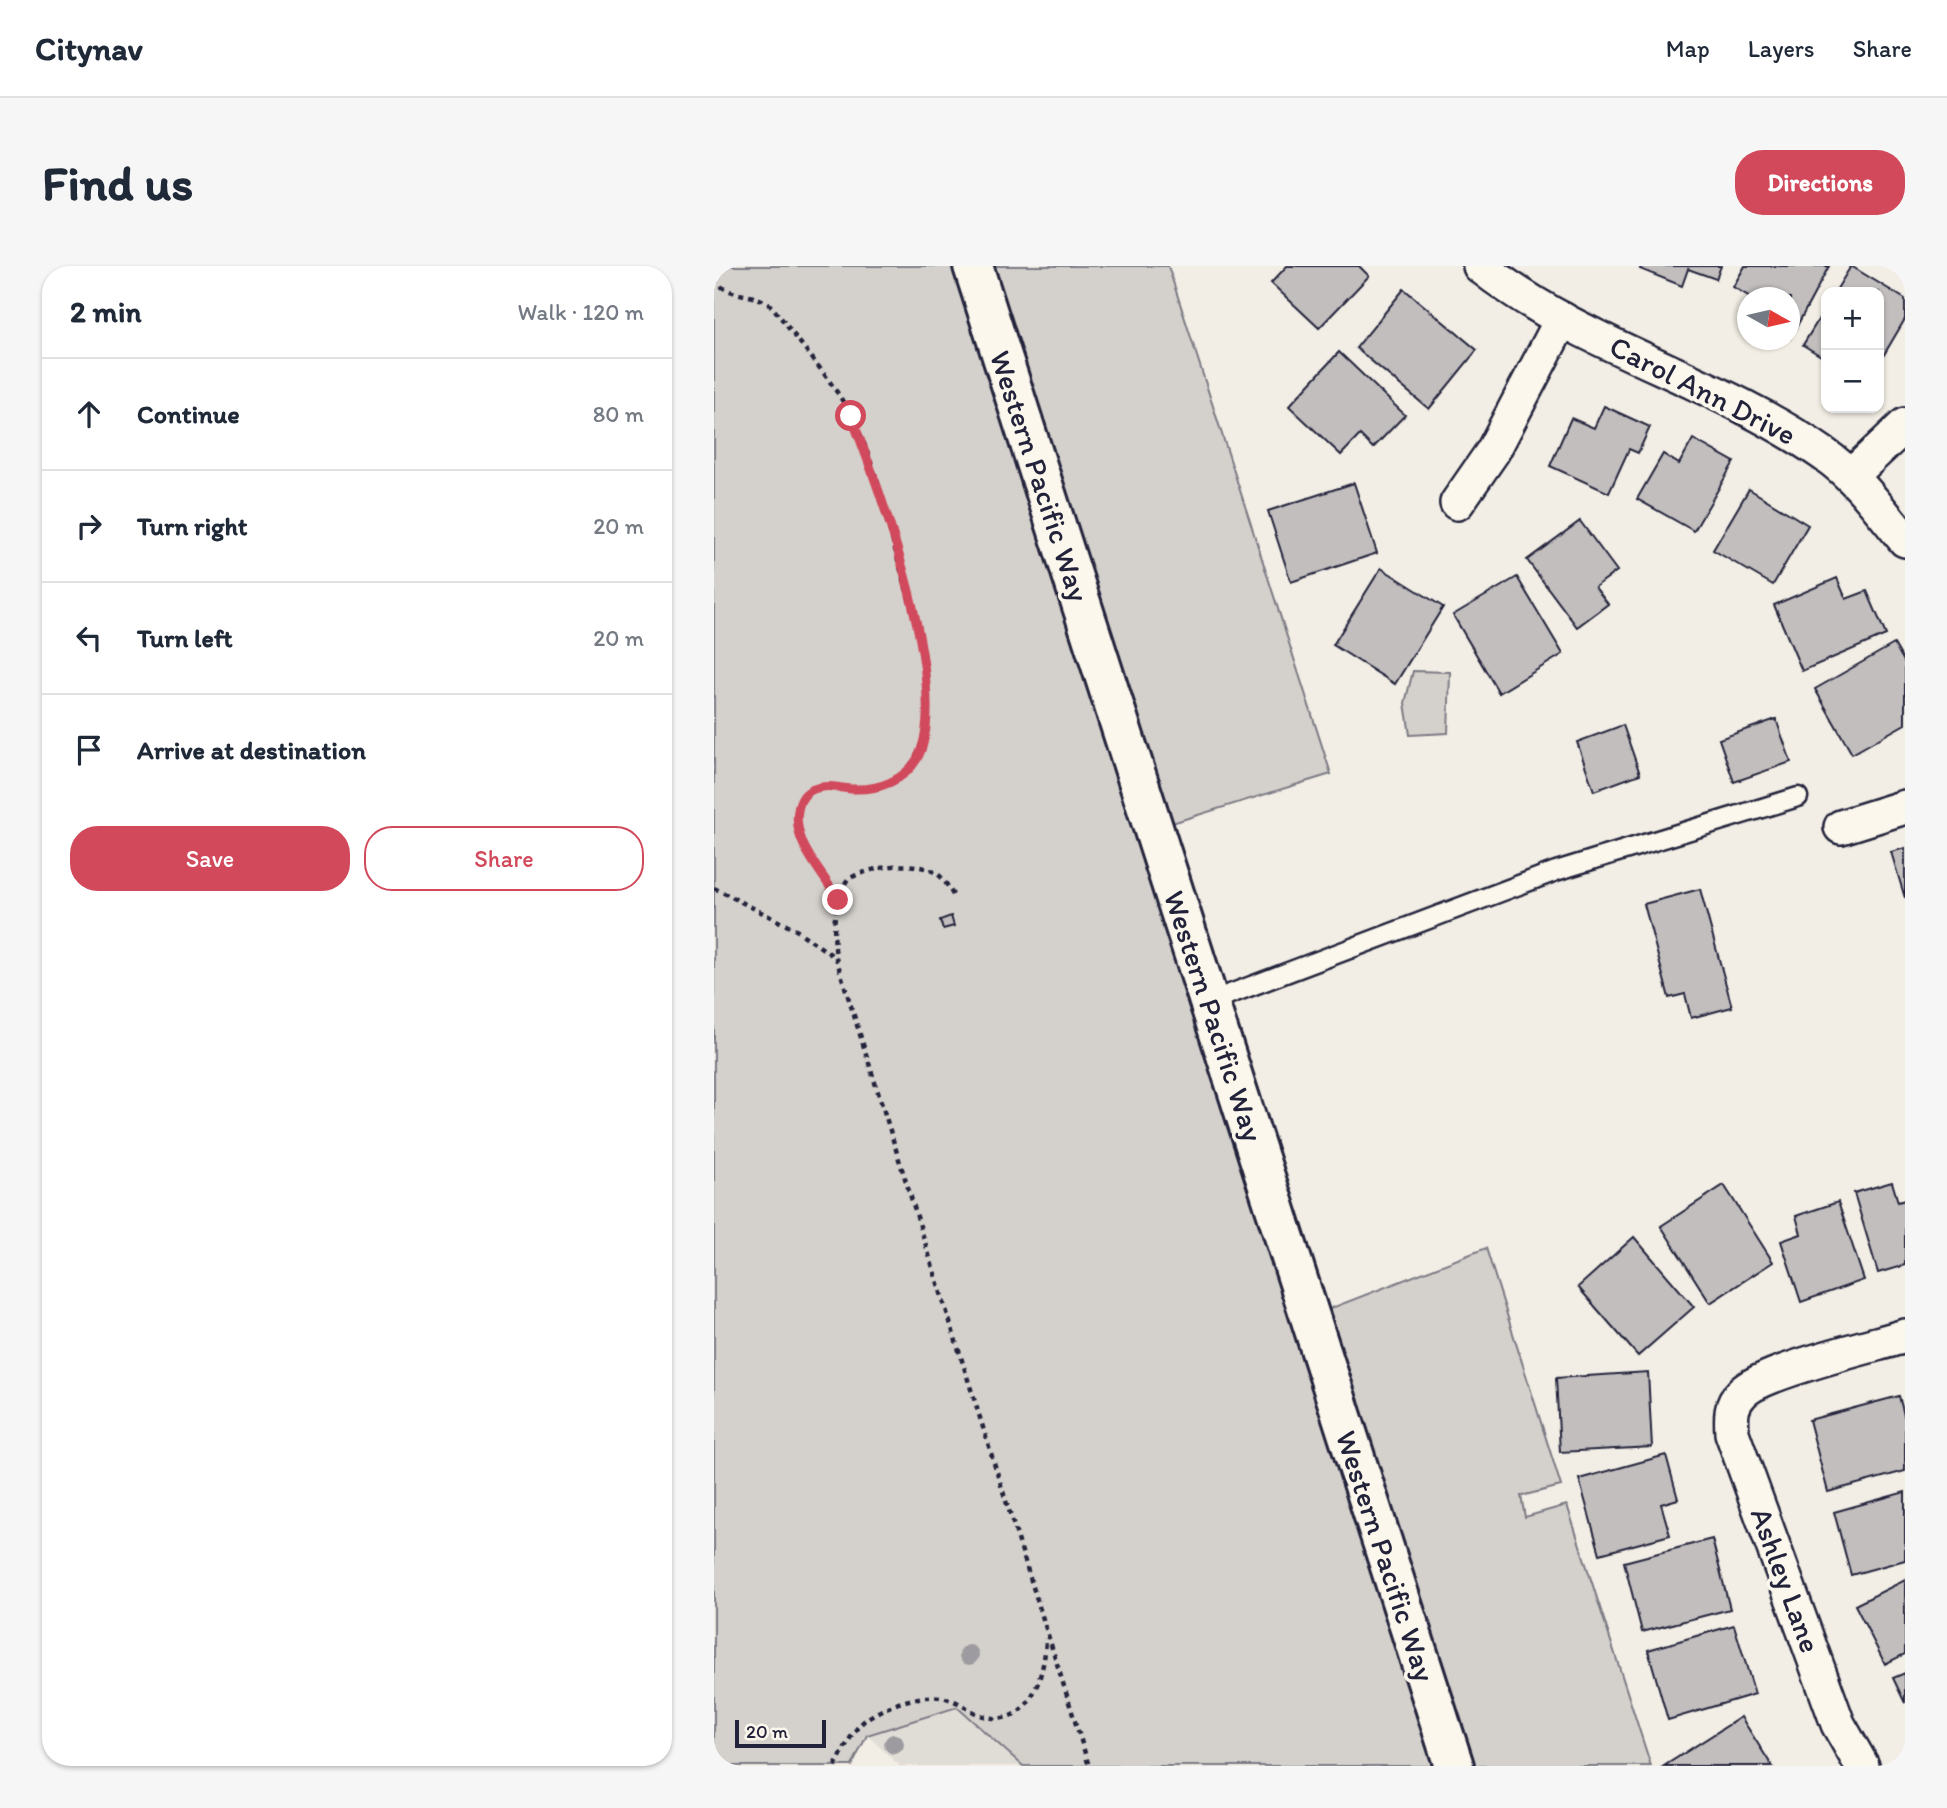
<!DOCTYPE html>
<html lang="en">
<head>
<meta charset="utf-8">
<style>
  :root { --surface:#fff; --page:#f6f6f7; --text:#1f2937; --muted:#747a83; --line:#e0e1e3; --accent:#d1495b }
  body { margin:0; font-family:Itim,sans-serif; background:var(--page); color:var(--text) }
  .controls { position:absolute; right:21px; top:21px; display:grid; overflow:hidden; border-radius:14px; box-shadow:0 2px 5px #0004 }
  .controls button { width:63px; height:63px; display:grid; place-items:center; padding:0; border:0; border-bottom:2px solid var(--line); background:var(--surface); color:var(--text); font:35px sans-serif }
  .compass { position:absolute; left:1023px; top:21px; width:63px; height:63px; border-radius:50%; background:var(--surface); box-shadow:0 2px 5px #0004; rotate:98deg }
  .scale { position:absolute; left:21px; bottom:18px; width:91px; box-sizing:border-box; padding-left:7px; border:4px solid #22223b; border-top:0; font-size:19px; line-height:24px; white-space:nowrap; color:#22223b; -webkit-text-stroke:5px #fbf7ec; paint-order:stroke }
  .stop { position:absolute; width:21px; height:21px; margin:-16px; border:5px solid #d1495b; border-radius:50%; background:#fff }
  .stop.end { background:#d1495b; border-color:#fff; box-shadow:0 2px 7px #0008 }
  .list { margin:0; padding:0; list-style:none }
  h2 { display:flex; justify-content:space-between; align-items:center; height:91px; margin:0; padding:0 28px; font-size:30px }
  h2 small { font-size:23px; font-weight:400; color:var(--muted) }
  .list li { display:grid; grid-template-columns:46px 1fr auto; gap:21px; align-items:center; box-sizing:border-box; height:112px; padding:0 28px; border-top:2px solid var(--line) }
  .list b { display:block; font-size:26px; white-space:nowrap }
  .list em { font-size:23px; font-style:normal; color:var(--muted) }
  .actions { display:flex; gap:14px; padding:21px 28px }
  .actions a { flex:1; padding:16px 0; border:2px solid var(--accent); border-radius:28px; text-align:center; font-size:24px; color:var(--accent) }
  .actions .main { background:var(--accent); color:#fff }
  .icon { flex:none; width:38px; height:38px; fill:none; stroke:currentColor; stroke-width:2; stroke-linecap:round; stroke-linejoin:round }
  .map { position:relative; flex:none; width:1191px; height:1500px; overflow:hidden; border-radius:28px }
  header { display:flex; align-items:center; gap:42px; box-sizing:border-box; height:98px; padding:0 35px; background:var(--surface); border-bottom:2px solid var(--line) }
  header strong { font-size:33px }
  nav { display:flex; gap:38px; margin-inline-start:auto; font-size:24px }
  .intro { display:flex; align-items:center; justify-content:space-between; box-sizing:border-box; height:168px; padding:0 42px }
  h1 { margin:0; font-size:49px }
  .button { padding:18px 32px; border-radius:28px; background:var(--accent); color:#fff; font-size:24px; font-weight:700 }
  main { display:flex; gap:42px; padding:0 42px }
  aside { flex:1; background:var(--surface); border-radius:28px; box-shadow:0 2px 5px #0004 }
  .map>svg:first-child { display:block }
  .built { fill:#e0dcd6 }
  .green { fill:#d4d1cc; stroke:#7b7a84; stroke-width:2 }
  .building { fill:#c2bebe; stroke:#22223b; stroke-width:2 }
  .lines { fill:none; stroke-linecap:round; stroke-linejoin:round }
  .service-casing { stroke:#22223b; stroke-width:23 }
  .minor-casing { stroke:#22223b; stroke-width:38 }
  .tertiary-casing { stroke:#22223b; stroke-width:44 }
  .path { stroke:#22223b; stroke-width:4.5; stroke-dasharray:5 5; stroke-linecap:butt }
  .service { stroke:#fbf7ec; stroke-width:18 }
  .minor { stroke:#fbf7ec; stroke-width:33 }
  .tertiary { stroke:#fbf7ec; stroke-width:38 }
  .tree { fill:#9d9b9f }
  .route { stroke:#d1495b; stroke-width:9 }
  .labels { text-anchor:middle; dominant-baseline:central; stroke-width:7; stroke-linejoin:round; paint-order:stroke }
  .street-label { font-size:30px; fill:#22223b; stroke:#fbf7ec }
</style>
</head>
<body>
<header>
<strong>Citynav</strong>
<nav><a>Map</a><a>Layers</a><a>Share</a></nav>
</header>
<div class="intro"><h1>Find us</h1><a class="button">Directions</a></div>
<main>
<aside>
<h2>2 min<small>Walk · 120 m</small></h2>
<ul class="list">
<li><svg class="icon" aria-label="ahead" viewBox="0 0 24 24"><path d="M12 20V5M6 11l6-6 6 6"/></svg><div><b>Continue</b></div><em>80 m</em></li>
<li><svg class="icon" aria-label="right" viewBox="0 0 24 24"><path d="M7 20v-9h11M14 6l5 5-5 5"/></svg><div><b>Turn right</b></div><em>20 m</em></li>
<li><svg class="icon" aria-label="left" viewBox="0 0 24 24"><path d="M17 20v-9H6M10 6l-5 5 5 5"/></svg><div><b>Turn left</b></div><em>20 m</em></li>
<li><svg class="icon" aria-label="arrive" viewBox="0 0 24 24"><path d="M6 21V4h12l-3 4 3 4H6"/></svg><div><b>Arrive at destination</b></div></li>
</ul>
<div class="actions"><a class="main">Save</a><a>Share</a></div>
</aside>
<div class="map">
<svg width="1191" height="1500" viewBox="0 0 1191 1500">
  <rect width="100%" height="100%" fill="#f2eee5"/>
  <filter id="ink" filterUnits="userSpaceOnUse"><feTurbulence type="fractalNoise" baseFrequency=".0143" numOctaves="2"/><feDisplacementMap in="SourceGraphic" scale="14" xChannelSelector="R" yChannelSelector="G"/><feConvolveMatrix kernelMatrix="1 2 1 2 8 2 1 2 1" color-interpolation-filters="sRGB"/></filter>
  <g filter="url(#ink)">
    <polygon class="built" points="243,1441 307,1500 186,1500 153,1469"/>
    <g class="green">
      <polygon points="0,0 248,0 731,1500 309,1500 243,1441 153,1469 138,1500 0,1500"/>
      <polygon points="280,0 454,0 617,508 458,557"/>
      <polygon points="699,405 736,406 734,467 696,469 691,437"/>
      <polygon points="772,982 847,1220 807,1230 811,1251 853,1239 937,1500 760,1500 615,1043"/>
    </g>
    <g class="building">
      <polygon points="573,0 645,0 655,10 605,62 557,17"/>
      <polygon points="927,0 1007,0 1002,13 974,3 968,20 926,3"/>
      <polygon points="1031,0 1115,0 1076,73 1076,32 1038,32 1019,21"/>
      <polygon points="1137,0 1191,33 1191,53 1165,97 1165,26 1121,26"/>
      <polygon points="690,23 763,84 715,143 642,82"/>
      <polygon points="1112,41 1112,93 1089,79"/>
      <polygon points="625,86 691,149 659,182 646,169 627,189 575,140"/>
      <polygon points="890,140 936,161 924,187 915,183 895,227 836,200 857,152 880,162"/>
      <polygon points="979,173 1020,196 980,265 923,233 949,188 965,198"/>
      <polygon points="640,217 663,287 577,316 554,245"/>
      <polygon points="1035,223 1094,259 1059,319 999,284"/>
      <polygon points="866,255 903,305 881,321 894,338 863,361 813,294"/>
      <polygon points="667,302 729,341 681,418 619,379"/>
      <polygon points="803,311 849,388 785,427 739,349"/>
      <polygon points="1123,312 1132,333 1153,325 1172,369 1088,405 1060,339"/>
      <polygon points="1180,378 1191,397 1191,458 1138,488 1101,423"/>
      <polygon points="1062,453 1077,496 1020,516 1005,473"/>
      <polygon points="909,459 926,508 880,525 863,476"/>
      <polygon points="1191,582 1191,632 1177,586"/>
      <polygon points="986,623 1018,741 977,752 971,728 955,732 930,638"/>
      <polygon points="237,650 240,660 229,663 226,654"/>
      <polygon points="1178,916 1184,936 1191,934 1191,999 1164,1007 1140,927"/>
      <polygon points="1010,919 1059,996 996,1037 947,960"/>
      <polygon points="1124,936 1150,1014 1087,1036 1067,975 1087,968 1082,950"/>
      <polygon points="920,971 980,1041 924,1090 864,1021"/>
      <polygon points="934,1106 938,1181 846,1186 842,1112"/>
      <polygon points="1185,1130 1191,1153 1191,1205 1114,1226 1095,1154"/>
      <polygon points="952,1189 964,1233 947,1238 956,1269 886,1288 865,1213"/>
      <polygon points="1191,1226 1191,1294 1137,1309 1120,1246"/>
      <polygon points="998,1273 1016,1343 928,1366 910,1296"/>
      <polygon points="1191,1314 1191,1388 1171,1398 1141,1339"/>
      <polygon points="1020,1359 1041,1428 954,1454 934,1384"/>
      <polygon points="1191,1407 1191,1437 1179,1412"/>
      <polygon points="1027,1451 1058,1500 950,1500"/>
    </g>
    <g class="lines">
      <defs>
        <polyline id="service" points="495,736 842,605 1084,531"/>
        <g id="minor">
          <path d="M766,0C869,82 1003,113 1111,189C1143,211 1166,244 1191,274"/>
          <polyline points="1137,210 1191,159"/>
          <polyline points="743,237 779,185 848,53"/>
          <polyline points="1127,561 1191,541"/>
          <path d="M1148,1500L1124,1458L1018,1167C1017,1151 1016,1139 1028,1127C1047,1106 1158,1080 1191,1070"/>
        </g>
        <polyline id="tertiary" points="259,0 740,1500"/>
      </defs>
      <use href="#service" class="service-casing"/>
      <use href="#minor" class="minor-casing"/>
      <use href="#tertiary" class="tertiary-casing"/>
      <g class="path">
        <path d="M0,13C14,33 39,25 56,39C63,46 70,56 76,64C97,91 121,119 137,150C159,192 170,241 182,286C198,343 224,413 209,473C201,507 175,525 140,523C129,523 118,519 108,521C80,524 80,555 88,575C95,594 114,615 123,634"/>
        <polyline points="0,622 82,664 122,692"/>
        <path d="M239,629C234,621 230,612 222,607C198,592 156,602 134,613C118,635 119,666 122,692L375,1500"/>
        <path d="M121,1500C130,1485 137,1466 150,1455C167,1441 204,1428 226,1431C242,1433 251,1442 264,1448C315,1469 331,1409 332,1372"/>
      </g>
      <use href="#service" class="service"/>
      <use href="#minor" class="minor"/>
      <use href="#tertiary" class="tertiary"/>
    </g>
    <g class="tree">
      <circle cx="255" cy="1389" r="10"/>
      <circle cx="180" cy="1478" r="10"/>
    </g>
  </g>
  <g class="lines" filter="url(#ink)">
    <path class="route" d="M124,634C114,615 95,594 88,575C80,555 80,524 108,521C118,519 129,523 140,523C164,524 190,515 203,493C240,425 165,221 137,150"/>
  </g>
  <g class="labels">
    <g class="street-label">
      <text transform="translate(989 124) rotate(27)">Carol Ann Drive</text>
      <text transform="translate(326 210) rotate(72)">Western Pacific Way</text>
      <text transform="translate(500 750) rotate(72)">Western Pacific Way</text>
      <text transform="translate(672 1290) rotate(72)">Western Pacific Way</text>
      <text transform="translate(1072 1314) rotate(70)">Ashley Lane</text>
    </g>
  </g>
</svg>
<div class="controls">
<button>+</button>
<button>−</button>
</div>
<svg class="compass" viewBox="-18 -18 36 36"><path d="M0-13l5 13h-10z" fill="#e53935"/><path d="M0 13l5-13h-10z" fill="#747a83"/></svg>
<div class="scale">20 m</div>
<div class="stop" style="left:137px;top:150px"></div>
<div class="stop end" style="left:124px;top:634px"></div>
</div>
</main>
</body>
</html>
